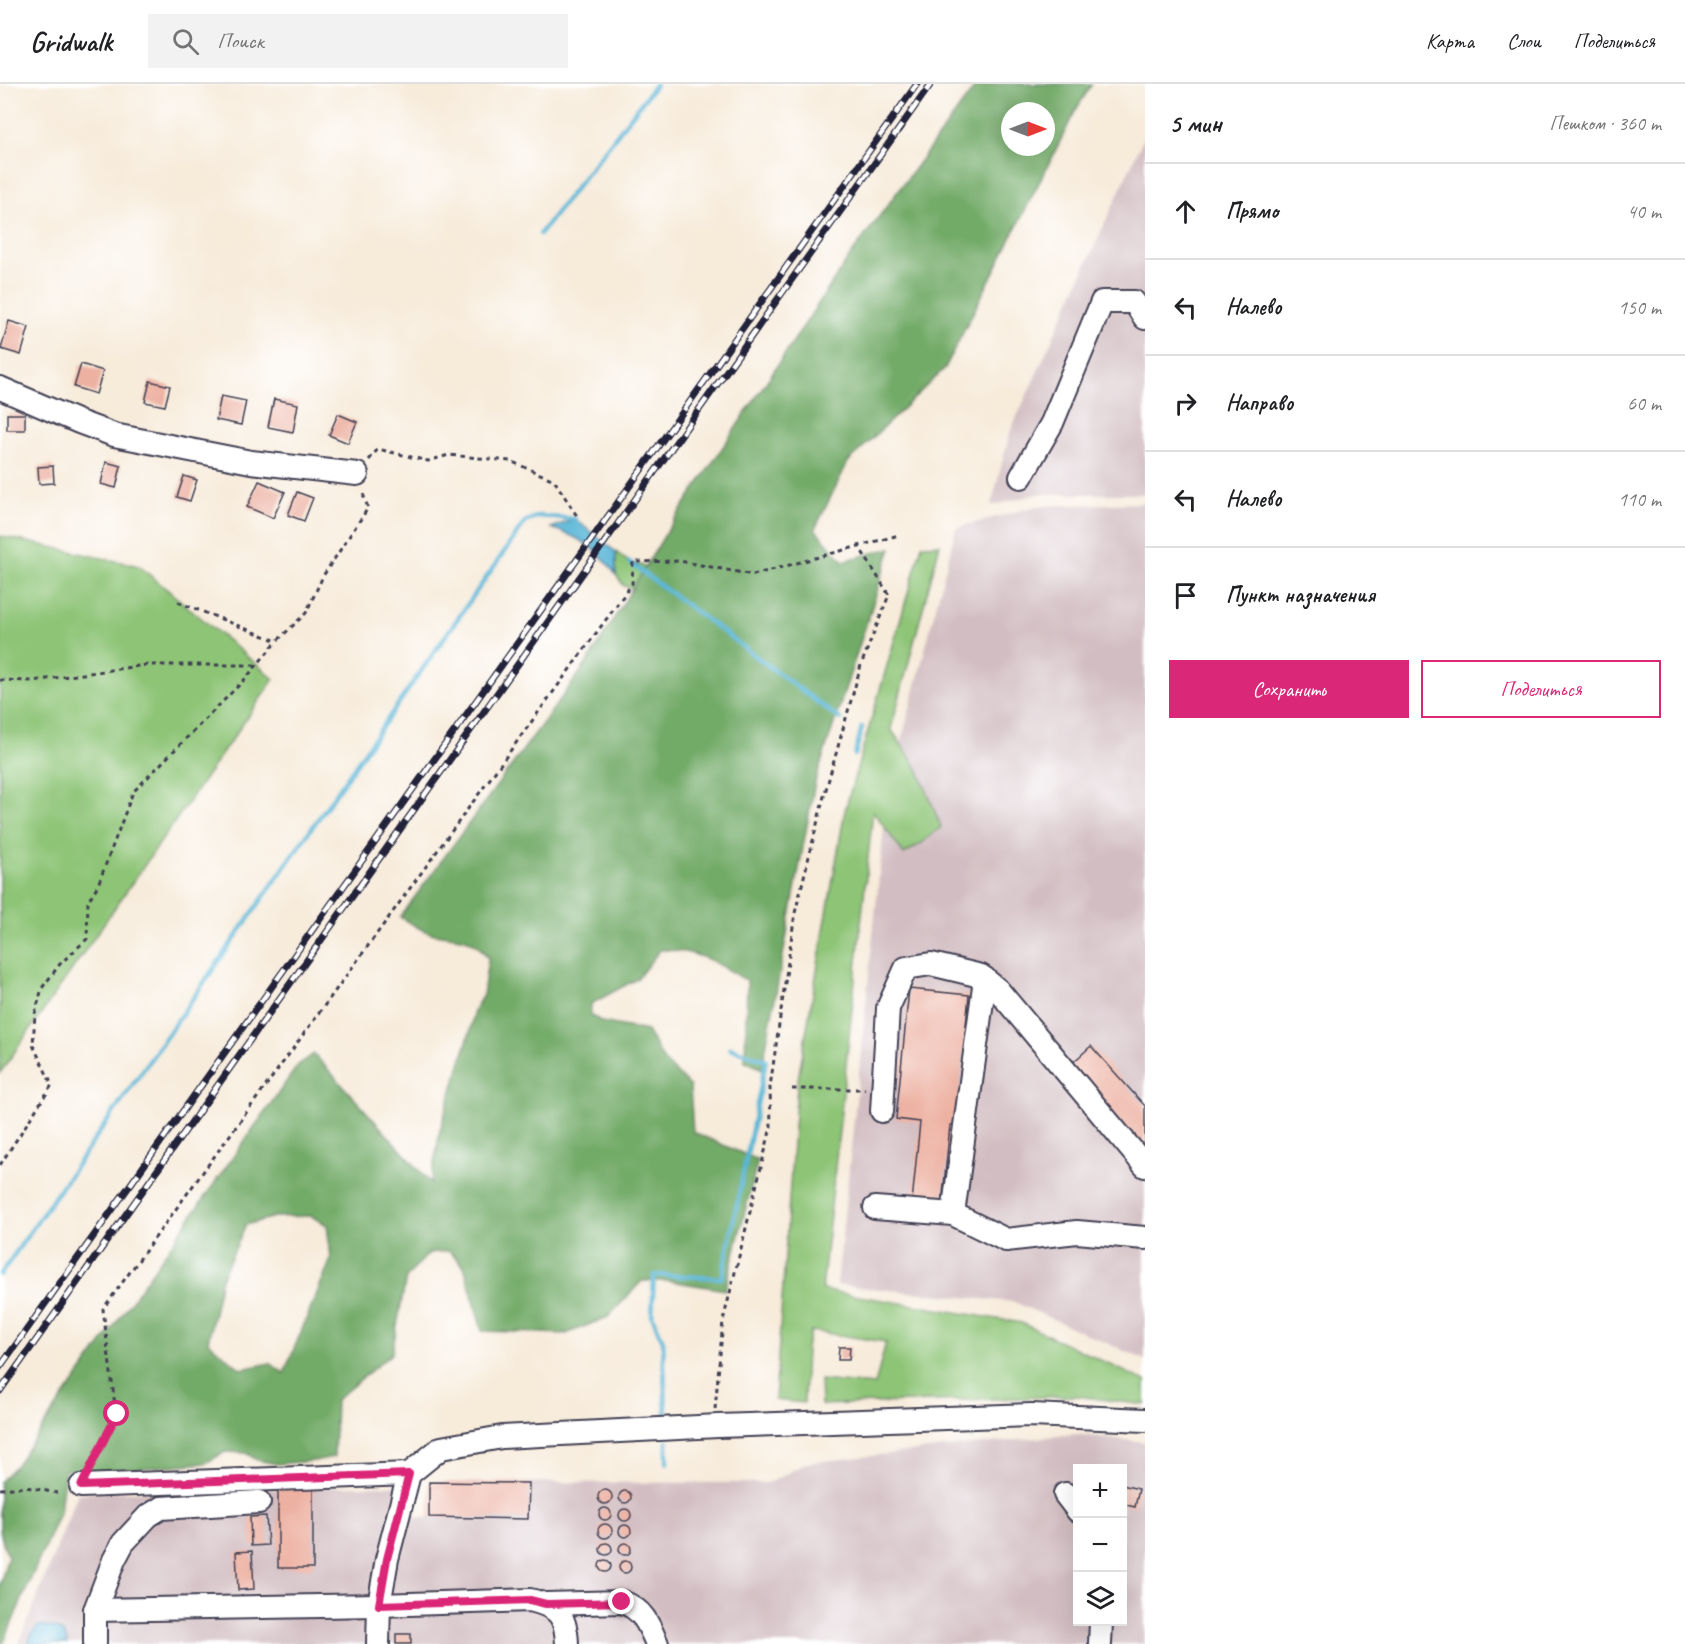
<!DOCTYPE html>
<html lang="ru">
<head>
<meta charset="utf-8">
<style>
  :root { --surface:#fff; --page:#f2f2f2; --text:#202124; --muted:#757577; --line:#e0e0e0; --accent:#db2777 }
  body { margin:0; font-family:Caveat,sans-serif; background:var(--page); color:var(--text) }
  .controls { position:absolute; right:18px; bottom:18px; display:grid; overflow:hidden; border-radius:0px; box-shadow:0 6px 24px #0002 }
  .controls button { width:54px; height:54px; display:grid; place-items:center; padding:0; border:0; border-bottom:2px solid var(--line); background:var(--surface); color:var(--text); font:30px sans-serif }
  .compass { position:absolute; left:1001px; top:18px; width:54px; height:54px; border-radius:50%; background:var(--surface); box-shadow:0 6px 24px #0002; rotate:90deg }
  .stop { position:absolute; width:18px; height:18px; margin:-14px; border:4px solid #db2777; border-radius:50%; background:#fff }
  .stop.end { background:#db2777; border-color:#fff; box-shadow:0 2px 6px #0008 }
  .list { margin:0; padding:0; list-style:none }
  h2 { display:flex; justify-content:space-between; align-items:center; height:78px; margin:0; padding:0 24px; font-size:26px }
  h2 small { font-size:20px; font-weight:400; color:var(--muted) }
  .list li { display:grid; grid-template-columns:39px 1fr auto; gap:18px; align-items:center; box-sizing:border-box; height:96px; padding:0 24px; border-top:2px solid var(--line) }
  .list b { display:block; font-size:22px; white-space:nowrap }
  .list em { font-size:20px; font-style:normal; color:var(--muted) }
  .actions { display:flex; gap:12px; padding:18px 24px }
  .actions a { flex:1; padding:14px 0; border:2px solid var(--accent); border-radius:0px; text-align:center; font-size:21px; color:var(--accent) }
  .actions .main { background:var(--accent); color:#fff }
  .icon { flex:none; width:33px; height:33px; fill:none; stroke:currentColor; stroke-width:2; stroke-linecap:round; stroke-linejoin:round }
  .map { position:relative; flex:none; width:1145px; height:1560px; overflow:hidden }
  header { display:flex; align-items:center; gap:36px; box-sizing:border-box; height:84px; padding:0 30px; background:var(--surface); border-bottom:2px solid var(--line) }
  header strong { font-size:28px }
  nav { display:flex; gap:33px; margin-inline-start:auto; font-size:21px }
  .search { width:420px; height:54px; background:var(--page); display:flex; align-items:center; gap:15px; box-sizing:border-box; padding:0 21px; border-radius:0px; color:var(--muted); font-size:22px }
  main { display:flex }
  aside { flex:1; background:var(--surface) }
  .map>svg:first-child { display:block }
  .industrial { fill:#d2bec2; fill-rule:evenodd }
  .green { fill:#8dc476; stroke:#587358; stroke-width:1.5 }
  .forest { fill:#72aa67; stroke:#4a6651; stroke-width:1.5; fill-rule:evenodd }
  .water { fill:#58b6d7; stroke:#3d6c89; stroke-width:1.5 }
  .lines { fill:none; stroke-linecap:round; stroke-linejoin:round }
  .stream { stroke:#58b6d7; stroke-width:4.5 }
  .building { fill:#edb1a2 }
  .minor-casing { stroke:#424053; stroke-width:26 }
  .path { stroke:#424053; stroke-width:3; stroke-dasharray:4.5 4.5; stroke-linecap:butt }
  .minor { stroke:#fff; stroke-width:22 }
  .rail-casing { stroke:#22223b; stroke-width:7 }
  .rail { stroke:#fff; stroke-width:4.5; stroke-dasharray:14; stroke-linecap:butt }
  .route { stroke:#db2777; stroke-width:8 }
</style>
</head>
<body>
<header>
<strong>Gridwalk</strong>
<div class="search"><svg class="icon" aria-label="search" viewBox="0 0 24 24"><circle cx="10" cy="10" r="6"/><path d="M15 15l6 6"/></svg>Поиск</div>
<nav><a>Карта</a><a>Слои</a><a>Поделиться</a></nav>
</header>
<main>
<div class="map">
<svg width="1145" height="1560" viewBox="0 0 1145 1560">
  <rect width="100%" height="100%" fill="#fff"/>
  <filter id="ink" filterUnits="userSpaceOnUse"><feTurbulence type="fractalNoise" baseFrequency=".0167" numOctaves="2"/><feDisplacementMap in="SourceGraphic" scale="12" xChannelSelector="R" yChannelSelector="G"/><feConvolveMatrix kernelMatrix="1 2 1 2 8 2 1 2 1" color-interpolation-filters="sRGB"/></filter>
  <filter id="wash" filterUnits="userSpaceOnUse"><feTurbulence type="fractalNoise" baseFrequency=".008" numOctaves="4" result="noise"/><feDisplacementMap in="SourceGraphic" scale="24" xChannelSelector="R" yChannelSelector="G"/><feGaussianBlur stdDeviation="1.35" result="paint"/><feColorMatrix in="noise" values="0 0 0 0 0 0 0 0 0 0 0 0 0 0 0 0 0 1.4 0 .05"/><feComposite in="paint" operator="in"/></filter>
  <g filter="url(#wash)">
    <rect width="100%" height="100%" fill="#f7ebda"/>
    <g class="industrial">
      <polygon points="1145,51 1145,410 1037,410 991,422 1010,348"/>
      <polygon points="1145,419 1145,1276 1014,1218 837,1201 887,714 956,444 1037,422"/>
      <path d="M1074,1350L1145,1358V1560H19L78,1409L417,1401L416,1433H429V1398L765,1399L771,1398L806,1379ZM1078,1384H1122V1538H1078Z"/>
    </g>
    <g class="green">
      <polygon points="0,452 139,482 274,595 0,989"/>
      <polygon points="940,460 891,645 918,685 941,743 922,759 904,770 873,727 822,1206 1022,1239 1145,1297 1145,1321 1076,1312 821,1321 820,1296 875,1301 886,1258 811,1247 806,1264 804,1319 775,1316 797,1001 845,726 922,461"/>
      <polygon points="616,468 629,478 656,485 648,508 624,502 616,491"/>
    </g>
    <path class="forest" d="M977,0H1092L1077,24L945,284L848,378L815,445L843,477L891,464L815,698L762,985L745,977L747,897C718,879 695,865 660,866L637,895L591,920V931L602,938L647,947L664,977L690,1002L693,1048L758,1076L725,1206L670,1197H642L608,1233L566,1250L482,1247L464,1182L449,1167L429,1169L406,1194L392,1269L336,1316L334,1373L314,1377L276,1380L257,1376L246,1369L225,1368L206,1379L107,1387L65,1386L60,1427L3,1560H0V1500L8,1472L0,1451V1397L15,1382L298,981L314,970L431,1099L440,1046L470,947L474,926L483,911L488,874C471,848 455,855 430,849C420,846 409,838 400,833L587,579L669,444L850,172ZM1010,27H1046V63H1010ZM311,1132L327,1141L331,1175L284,1289L270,1279L241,1285L208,1258L221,1195L246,1141L274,1133Z"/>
    <g class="water">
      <path d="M575,435L616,468V491C598,464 581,454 551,444Z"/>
      <path d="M38,1542C51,1542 67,1544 67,1560H28L32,1549Z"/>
    </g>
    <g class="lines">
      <g class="stream">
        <polyline points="540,150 656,0"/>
        <polyline points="629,478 840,635"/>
        <polyline points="855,671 862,643"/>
        <polyline points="0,1191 525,438 538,432 575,435"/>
        <polyline points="666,1332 663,1257 652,1232 654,1191 722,1194 766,976 730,964"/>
        <polyline points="667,1357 667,1379"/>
      </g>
    </g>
    <g id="blocks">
      <g class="building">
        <polygon points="9,237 29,243 21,271 1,265"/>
        <polygon points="81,280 103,287 96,310 74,303"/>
        <polygon points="150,297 170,302 165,322 145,318"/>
        <polygon points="221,312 246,317 241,341 216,336"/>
        <polygon points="274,315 298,320 293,348 268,343"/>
        <rect x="7" y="330" width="18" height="16"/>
        <polygon points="338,330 357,338 348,359 329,351"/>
        <polygon points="106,378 121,382 116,404 101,400"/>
        <polygon points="53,382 54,399 39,400 38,383"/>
        <polygon points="184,392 197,396 190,417 177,413"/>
        <polygon points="259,397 285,408 273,434 247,423"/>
        <polygon points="297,408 313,414 304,437 288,431"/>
        <polygon points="909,905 969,911 956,1041 950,1041 942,1121 912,1118 920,1038 896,1035"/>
        <polygon points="1091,962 1145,1022 1145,1066 1069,982"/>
        <polygon points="839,1263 850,1263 849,1276 838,1276"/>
        <polygon points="429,1398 529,1399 528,1435 429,1433"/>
        <polygon points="1122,1401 1139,1405 1135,1423 1122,1420"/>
        <rect x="278" y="1404" width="35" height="80"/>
        <circle cx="605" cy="1413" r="7"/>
        <circle cx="625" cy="1413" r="6"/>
        <circle cx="605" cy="1430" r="6"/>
        <circle cx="625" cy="1431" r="6"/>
        <polygon points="266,1432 268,1461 251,1462 250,1433"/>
        <circle cx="605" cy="1447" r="7"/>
        <circle cx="625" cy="1447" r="6"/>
        <circle cx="606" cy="1465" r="6"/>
        <circle cx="625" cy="1465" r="6"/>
        <polygon points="252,1467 254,1505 238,1506 236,1468"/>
        <circle cx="605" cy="1482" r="6"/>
        <circle cx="625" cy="1483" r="6"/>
        <rect x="396" y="1550" width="15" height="10"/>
      </g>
    </g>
  </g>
  <g filter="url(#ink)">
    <use href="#blocks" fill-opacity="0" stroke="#424053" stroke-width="1.5"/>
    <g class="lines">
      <defs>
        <g id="minor">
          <polyline points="0,304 79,338 114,351 251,378 357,390"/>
          <polyline points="1021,393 1052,339 1102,218 1134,218 1145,234"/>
          <polyline points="882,1027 888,924 906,884 931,880 981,892 998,906 1145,1082"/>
          <polyline points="875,1124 953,1130 1006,1156 1077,1148 1145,1154"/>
          <polyline points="953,1130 985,895"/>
          <polyline points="81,1402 409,1390"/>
          <polyline points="1065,1410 1078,1427"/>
          <path d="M546,1520L622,1518C643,1525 649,1541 657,1560"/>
          <path d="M95,1526L379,1521L530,1516C558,1523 566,1530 567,1560"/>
          <polyline points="95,1560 95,1526 114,1476 123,1459 148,1432 161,1424 259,1418"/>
          <polyline points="378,1560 379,1521 387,1475 409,1390 441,1364 502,1353 718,1342 1032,1331 1145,1336"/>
          <polyline points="1100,1560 1101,1538"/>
        </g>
      </defs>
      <use href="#minor" class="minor-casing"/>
      <g class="path">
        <polyline points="369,376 378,365 428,377 449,371 510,377 554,396 577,432"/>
        <polyline points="178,518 277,557 306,529 323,492 368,424 362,407"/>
        <polyline points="0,596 33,597 146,581 255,581"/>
        <polyline points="792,1005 865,1005"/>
        <polyline points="0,1081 52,1001 33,961 35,930 42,904 60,880 87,855 88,817 98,801 133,708 246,594 277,557"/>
        <polyline points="715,1325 723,1237 771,1043 770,1003 795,829 823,716 861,581 889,511 858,461"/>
        <polyline points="89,1383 116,1330 103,1225 632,500 633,478 680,477 753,491 899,451"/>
        <polyline points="0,1405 26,1403 57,1409"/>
      </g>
      <use href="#minor" class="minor"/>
      <defs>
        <g id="rail">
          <polyline points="0,1283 917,0"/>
          <polyline points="0,1307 931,0"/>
        </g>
      </defs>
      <use href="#rail" class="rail-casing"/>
      <use href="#rail" class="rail"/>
    </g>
  </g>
  <g class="lines" filter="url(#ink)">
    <polyline class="route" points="117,1330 81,1402 409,1390 387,1475 379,1521 530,1516 546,1520 622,1518"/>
  </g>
</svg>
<div class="controls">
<button>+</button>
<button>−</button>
<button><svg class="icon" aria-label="layers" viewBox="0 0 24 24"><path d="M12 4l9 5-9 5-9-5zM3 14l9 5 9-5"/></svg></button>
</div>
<svg class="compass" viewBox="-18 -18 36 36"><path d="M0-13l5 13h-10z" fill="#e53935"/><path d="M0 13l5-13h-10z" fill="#757577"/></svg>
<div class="stop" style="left:117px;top:1330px"></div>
<div class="stop end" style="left:622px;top:1518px"></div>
</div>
<aside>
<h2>5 мин<small>Пешком · 360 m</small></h2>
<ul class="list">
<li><svg class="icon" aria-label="ahead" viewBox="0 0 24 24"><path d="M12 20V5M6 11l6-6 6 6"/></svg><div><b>Прямо</b></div><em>40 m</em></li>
<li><svg class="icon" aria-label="left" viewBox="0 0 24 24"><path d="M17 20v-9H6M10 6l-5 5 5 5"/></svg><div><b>Налево</b></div><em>150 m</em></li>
<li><svg class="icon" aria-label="right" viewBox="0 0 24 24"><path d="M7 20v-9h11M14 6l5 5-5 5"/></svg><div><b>Направо</b></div><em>60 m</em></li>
<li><svg class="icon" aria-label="left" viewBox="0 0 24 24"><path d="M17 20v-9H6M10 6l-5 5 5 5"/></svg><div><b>Налево</b></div><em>110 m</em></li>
<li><svg class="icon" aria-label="arrive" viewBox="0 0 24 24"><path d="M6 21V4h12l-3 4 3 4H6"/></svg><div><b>Пункт назначения</b></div></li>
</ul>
<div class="actions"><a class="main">Сохранить</a><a>Поделиться</a></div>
</aside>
</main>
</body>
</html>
